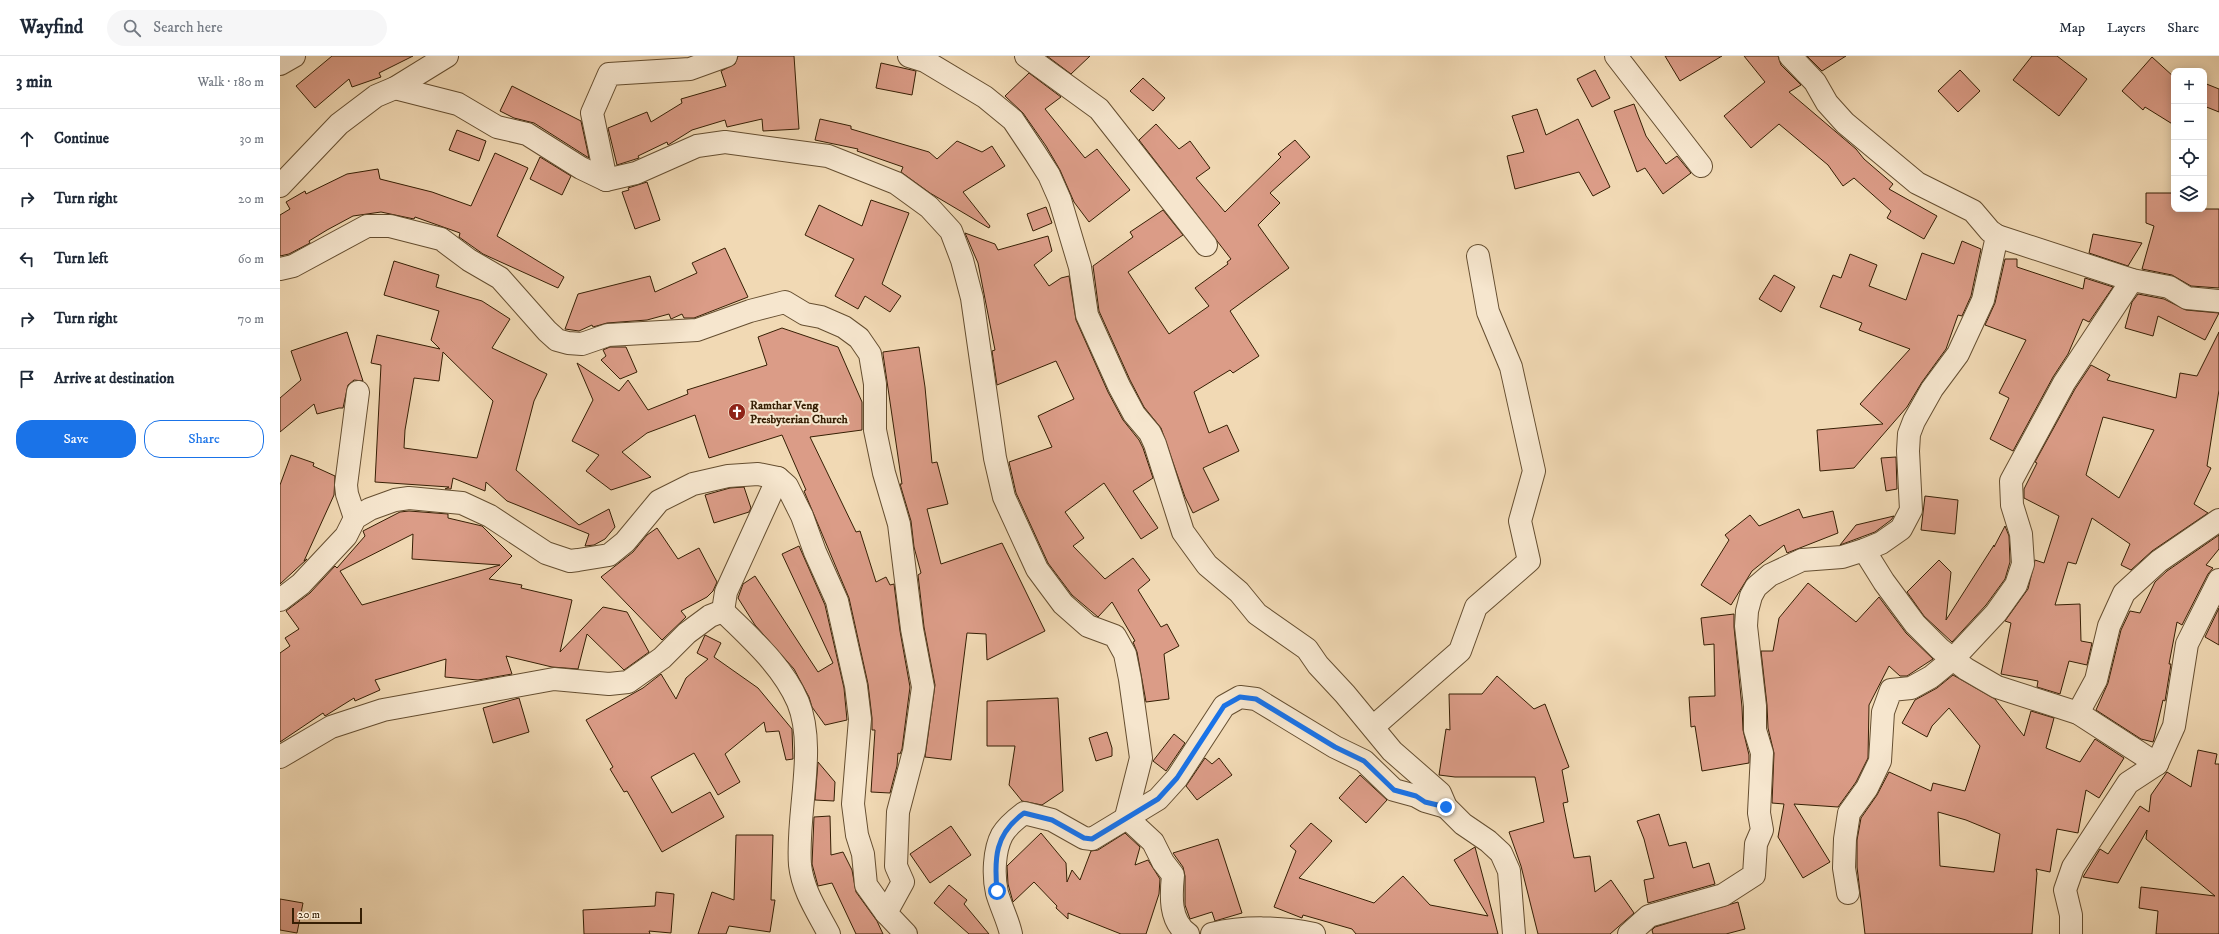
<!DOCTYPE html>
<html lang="en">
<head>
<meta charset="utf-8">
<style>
  :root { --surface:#fff; --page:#f6f6f7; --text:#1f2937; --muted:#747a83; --line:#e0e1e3; --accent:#1a73e8 }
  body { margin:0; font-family:"IM FELL DW Pica",serif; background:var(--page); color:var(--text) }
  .controls { position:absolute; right:12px; top:12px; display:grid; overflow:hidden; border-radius:8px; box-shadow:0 2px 10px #0003 }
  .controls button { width:36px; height:36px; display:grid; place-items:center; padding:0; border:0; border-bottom:1px solid var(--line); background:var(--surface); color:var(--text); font:20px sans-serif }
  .scale { position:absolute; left:12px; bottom:10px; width:70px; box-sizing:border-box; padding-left:4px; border:2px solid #361f04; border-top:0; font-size:11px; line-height:14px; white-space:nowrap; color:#361f04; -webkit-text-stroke:3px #f6e6ce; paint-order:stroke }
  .stop { position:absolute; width:12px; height:12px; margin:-9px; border:3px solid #1a73e8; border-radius:50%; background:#fff }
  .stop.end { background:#1a73e8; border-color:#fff; box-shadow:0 1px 4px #0008 }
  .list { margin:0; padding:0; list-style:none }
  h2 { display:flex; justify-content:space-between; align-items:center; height:52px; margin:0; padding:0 16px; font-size:17px }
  h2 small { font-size:13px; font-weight:400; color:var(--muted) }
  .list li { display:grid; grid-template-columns:26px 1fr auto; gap:12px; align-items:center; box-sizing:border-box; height:60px; padding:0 16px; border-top:1px solid var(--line) }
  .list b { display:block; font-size:15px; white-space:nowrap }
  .list em { font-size:13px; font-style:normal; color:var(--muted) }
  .actions { display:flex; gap:8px; padding:12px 16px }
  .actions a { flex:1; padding:9px 0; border:1px solid var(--accent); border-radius:16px; text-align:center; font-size:14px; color:var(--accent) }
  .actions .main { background:var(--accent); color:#fff }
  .icon { flex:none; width:22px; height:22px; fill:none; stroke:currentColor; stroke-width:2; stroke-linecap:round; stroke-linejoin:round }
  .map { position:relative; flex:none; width:1939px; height:878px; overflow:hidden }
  header { display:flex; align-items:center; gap:24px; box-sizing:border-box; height:56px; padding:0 20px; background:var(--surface); border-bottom:1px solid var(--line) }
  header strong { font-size:19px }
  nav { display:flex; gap:22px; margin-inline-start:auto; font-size:14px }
  .search { width:280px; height:36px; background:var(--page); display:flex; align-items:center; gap:10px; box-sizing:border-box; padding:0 14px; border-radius:22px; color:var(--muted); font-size:15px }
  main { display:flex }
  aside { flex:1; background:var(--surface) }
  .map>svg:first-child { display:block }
  .building { fill:#db9c87; stroke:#361f04; fill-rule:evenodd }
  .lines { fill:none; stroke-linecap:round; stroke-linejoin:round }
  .minor-casing { stroke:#654e30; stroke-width:24 }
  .minor { stroke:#f6e6ce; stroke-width:22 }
  .route { stroke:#1a73e8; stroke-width:5 }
  .labels { text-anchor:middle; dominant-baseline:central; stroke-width:4; stroke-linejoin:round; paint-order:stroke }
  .poi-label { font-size:12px; font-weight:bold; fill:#361f04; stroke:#f6e6ce; text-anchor:start }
</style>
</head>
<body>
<header>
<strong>Wayfind</strong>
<div class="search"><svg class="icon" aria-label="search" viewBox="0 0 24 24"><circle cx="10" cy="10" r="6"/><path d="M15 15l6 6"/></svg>Search here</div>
<nav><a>Map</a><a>Layers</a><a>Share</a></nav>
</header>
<main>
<aside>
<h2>3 min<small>Walk · 180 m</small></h2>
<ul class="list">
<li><svg class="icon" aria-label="ahead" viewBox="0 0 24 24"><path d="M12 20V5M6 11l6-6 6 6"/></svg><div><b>Continue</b></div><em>30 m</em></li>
<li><svg class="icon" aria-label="right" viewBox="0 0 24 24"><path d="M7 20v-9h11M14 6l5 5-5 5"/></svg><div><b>Turn right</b></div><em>20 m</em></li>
<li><svg class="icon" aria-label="left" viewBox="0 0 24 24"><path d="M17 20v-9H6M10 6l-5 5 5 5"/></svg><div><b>Turn left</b></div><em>60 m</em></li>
<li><svg class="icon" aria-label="right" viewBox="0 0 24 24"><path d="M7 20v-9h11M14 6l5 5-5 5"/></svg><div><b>Turn right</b></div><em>70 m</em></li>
<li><svg class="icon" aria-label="arrive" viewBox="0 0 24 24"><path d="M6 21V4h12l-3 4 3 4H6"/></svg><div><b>Arrive at destination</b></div></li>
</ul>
<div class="actions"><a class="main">Save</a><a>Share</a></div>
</aside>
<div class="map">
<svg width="1939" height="878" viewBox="0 0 1939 878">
  <rect width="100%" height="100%" fill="#f1d9b4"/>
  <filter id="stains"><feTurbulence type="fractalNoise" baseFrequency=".005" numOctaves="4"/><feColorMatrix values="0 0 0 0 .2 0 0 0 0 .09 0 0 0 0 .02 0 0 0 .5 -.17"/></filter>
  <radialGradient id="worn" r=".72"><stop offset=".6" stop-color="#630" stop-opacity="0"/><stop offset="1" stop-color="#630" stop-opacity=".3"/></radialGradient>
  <g class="building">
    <polygon points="52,0 133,0 99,17 101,21 72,31 69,23 35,52 16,30"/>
    <polygon points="458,0 514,0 519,73 483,75 482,63 447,71 445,64 412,74 388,89 387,86 358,100 359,102 337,109 328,72 367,56 371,66 402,47 401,43 446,30 441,15 455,8"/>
    <polygon points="767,0 810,0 791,18"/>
    <polygon points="1385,0 1442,0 1400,25"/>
    <polygon points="1464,0 1498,0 1501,9 1521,29 1509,36 1576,93 1584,103 1613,128 1609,133 1657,160 1644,183 1607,162 1611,155 1574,122 1563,130 1548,109 1499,68 1471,92 1444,60 1485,26"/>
    <polygon points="1527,0 1566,0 1542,15"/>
    <polygon points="1752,0 1777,0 1807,23 1779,60 1733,24"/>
    <polygon points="1872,1 1894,21 1894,69 1865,51 1863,54 1842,35"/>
    <polygon points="601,7 636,15 632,39 596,32"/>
    <polygon points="1315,14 1330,42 1312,51 1297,23"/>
    <polygon points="1680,14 1700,35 1678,56 1658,35"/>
    <polygon points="749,17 781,41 765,53 805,102 817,93 850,134 809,166 794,146 780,114 766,90 743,57 725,40"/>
    <polygon points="863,22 885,42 873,55 850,35"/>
    <polygon points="1924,27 1939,33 1939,56 1924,50"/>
    <polygon points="232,30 301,65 309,102 254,67 234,62 220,55"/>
    <polygon points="1354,48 1366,80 1386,108 1397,100 1411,117 1383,138 1365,112 1357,116 1334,55"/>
    <polygon points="1257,53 1266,79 1298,63 1330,131 1313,140 1299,116 1235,133 1227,100 1244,96 1232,60"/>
    <polygon points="540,63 571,70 571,73 649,96 657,103 677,85 702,96 712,90 725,110 683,136 710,170 709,172 650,137 621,116 623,111 577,95 578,93 535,84"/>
    <polygon points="876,68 899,93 910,85 930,112 916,122 945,156 1001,101 998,98 1015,84 1030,101 990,137 1000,147 978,169 1009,212 950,255 979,300 953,317 950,314 914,336 929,377 947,369 959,395 923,412 939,444 913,457 905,441 881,372 864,351 850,324 819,255 813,210 853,181 850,176 883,154 903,179 848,216 889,278 929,250 915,232 948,208 947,206 951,203 859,84"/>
    <polygon points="177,74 206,85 199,105 169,94"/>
    <polygon points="215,97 248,112 217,180 284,221 278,232 203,198 179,181 180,177 135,161 134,163 101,156 73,160 47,174 29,185 30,187 9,198 0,200 0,159 10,153 6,146 25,135 26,138 67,118 98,113 100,123 152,136 191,150"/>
    <polygon points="260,101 291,120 282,139 250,123"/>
    <polygon points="367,126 380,164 355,173 342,136 349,134 348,132"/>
    <polygon points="1866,137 1894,137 1894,153 1939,153 1939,232 1911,230 1892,219 1862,213 1874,170 1866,167"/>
    <polygon points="591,144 629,157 602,228 621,240 610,256 585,240 578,253 555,240 574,203 525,179 539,149 582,170"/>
    <polygon points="766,151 772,167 753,175 747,158"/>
    <polygon points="685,177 715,188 718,194 768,180 772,195 754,209 769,230 781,222 789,220 796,264 828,336 843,364 859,384 863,392 873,422 853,435 878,472 861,483 824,427 785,456 804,482 793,490 825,523 853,502 870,524 858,534 881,571 887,568 899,590 884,598 889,643 866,646 857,596 853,586 855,585 832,546 818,561 792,539 768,507 736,437 729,406 772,391 758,360 794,343 776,305 717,329 712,295 715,294 698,207"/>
    <polygon points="1813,178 1862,187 1848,210 1809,197"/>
    <polygon points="1682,185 1701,193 1691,240 1682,260 1678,259 1666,293 1642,326 1627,351 1574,412 1540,415 1537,374 1603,368 1580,348 1630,293 1579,274 1582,267 1540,251 1553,219 1561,222 1570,198 1597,209 1589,230 1626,244 1642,197 1674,208"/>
    <polygon points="445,192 468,241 414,262 404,262 402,258 391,263 389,258 367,264 327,267 313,271 312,269 299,275 285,273 298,238 370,220 375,236 417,217 412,207"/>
    <polygon points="1725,203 1737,203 1737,211 1803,233 1805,222 1833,231 1809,266 1803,263 1788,298 1773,321 1733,395 1710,383 1729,342 1719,337 1746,284 1705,269 1715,247"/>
    <path d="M114,205L159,219L156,231L202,245L230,263L212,292L267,318L254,345L236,414L299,469L329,453L335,471L325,483L314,489L305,490L309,478L227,445L206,426L205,435L173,422L171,433H165L169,431L95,426L101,309L91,307L97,279L160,293L151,284L159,255L104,239ZM163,296L213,345L197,402L124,392L125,374L134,322L159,325Z"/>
    <polygon points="1494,219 1515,231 1501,256 1479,243"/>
    <polygon points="1858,238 1884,243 1906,254 1939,257 1925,284 1878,260 1873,280 1845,272 1852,246"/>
    <polygon points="502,272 558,291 582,346 582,374 530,381 576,476 580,475 596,526 606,521 610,529 614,528 620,575 630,631 622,693 620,698 618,697 617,710 610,737 591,736 595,674 592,674 592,662 588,628 569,542 524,435 526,434 502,379 429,402 415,359 367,377 342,396 371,421 331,434 306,415 319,399 292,385 313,344 297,307 339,335 348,324 368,354 408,338 407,334 487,309 478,281"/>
    <polygon points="67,276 83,325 74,324 68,329 63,352 59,352 37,358 34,348 0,376 0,342 21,324 11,295"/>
    <path d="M1939,276V334L1927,410L1931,412L1914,448L1928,457L1872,495L1851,514L1841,509L1850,488L1812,462L1796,508L1788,506L1775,549L1800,548L1801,585L1812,587L1807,609L1789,605L1780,638L1757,631L1758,625L1721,618L1731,567L1725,565L1748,533L1755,504L1764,507L1779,460L1744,442V433L1757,407L1755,406L1795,333L1811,309L1830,319L1827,324L1896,342L1900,317L1917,320ZM1823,361L1874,374L1839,442L1806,419Z"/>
    <polygon points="330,291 346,291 357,316 340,323 321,304 326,300 323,294"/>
    <polygon points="639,291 645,331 652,407 657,406 668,448 647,453 661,508 722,487 765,575 707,604 706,578 687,577 671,704 645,701 655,629 644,571 638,519 641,517 634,491 631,465 620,428 622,428 603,298 603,296"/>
    <polygon points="11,399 34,407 33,410 55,420 54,439 24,505 27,503 0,528 0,429"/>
    <polygon points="1616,401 1617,433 1606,435 1601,402"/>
    <polygon points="464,431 471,452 469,456 434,467 425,439 450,432"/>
    <polygon points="1645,440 1678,444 1675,478 1641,474"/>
    <polygon points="1519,453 1523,462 1553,455 1558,477 1507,497 1504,489 1472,515 1451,549 1421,529 1449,484 1445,479 1470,459 1479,470"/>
    <path d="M129,455L168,458V462L202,470L232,500L209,523L242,529L241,532L292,544L280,596L323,551L347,556L369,596L344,614L307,578L298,613L272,611L226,600L232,618L198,624L165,621L166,603L95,624L100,634L75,645L74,642L45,660L43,657L0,686V597L10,590L5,582L19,573L6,555L30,537L55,510L57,512L85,480L83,475L120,456ZM133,478L132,503L220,509L82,549L60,515Z"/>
    <polygon points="1614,460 1611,464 1595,476 1560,489 1576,469"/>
    <polygon points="1725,470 1729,480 1730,506 1725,523 1706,549 1672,586 1644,560 1627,536 1659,504 1671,516 1666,564 1714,489 1714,491"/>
    <polygon points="377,472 398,503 419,492 437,526 433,535 427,541 401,555 406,561 382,584 321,521 353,496 367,479"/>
    <polygon points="1939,479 1939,493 1926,509 1933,512 1928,518 1902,569 1897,566 1889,608 1891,608 1885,645 1883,644 1874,683 1873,686 1861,683 1816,654 1828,627 1841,574 1850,555 1860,557 1875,526 1887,515"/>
    <polygon points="519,490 545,549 564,632 567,664 545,669 532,651 529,641 514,613 475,569 458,542 463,528 475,520 538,616 553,607 502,498"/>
    <polygon points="1528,527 1576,566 1599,541 1626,577 1653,603 1627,620 1620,620 1609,610 1589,649 1588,702 1576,726 1558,751 1514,748 1550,806 1523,822 1498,781 1504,748 1492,747 1494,697 1488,672 1487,649 1481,595 1493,595 1499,562"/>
    <polygon points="1939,552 1939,589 1925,581"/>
    <polygon points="1454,558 1454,571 1462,651 1463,674 1469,699 1469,707 1422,715 1415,670 1411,671 1409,641 1435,640 1434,588 1424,589 1421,562"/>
    <polygon points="425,579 441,587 434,601 478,632 512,673 513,703 506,704 499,675 486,676 484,666 445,698 460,726 438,739 414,697 371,721 392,757 430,736 444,761 382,796 347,735 344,736 330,713 333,711 306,664 363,632 381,618 396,643 406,622 428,603 417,597"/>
    <path d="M1673,619L1715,643L1744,680L1751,655L1774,662L1766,692L1800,706L1815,683L1844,702L1819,742L1806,734L1798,777L1777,773L1770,816L1756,813L1757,817L1752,878H1585L1577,811V784L1581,762L1597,739L1609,716L1651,735L1653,727L1685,735L1700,690L1669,652L1652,670L1647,681L1622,667L1635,644L1657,632ZM1658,756L1686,764L1720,778L1714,816L1660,810Z"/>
    <polygon points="1217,620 1254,653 1265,648 1289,711 1282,714 1288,746 1283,747 1294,802 1310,800 1315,836 1331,824 1354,857 1330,878 1258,878 1241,810 1229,776 1264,766 1255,721 1175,721 1159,719 1166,673 1170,674 1169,638 1202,638"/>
    <polygon points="239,642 249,676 213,687 203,652"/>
    <polygon points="778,642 783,735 762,749 742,745 729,729 735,690 707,690 707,645"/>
    <polygon points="827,676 832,692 832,700 816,705 809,682"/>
    <polygon points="894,678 905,687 886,715 873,705"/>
    <polygon points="1918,694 1937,698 1935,708 1939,708 1939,878 1876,878 1878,855 1859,852 1861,831 1935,840 1866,783 1867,774 1838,827 1803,821 1820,793 1828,798 1860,750 1869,756 1871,739 1887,716 1911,731"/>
    <polygon points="925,702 932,708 939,702 952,719 917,744 906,730"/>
    <polygon points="538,706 555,726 554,745 535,744"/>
    <polygon points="1080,719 1107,744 1086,767 1059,742"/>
    <polygon points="1379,758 1389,790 1406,786 1413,812 1429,807 1435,828 1368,847 1364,824 1374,822 1364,783 1357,765"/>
    <polygon points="550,760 551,799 563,796 572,814 576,836 597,865 603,878 576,878 552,827 538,830 532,808 534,761"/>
    <polygon points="1031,767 1052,785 1019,822 1094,847 1123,820 1150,849 1208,860 1174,804 1195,791 1218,878 1076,878 1072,873 1023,859 1022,862 994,851 1016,795 1010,790"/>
    <polygon points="671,770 691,799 650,827 630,798"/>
    <polygon points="761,777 786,807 787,826 792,814 800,824 811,795 818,794 845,777 860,791 855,809 868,804 880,823 879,838 866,878 841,878 788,857 788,863 776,852 777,850 754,826 733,846 728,828 727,810"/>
    <polygon points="456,779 493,779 491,844 495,844 490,876 449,870 446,878 418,878 432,836 454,844"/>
    <polygon points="938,783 962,857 935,865 932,856 910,863 905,849 905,820 903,811 893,797"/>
    <polygon points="669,829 687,844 684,848 709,878 689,878 654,847"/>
    <polygon points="376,836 394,838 391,877 369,875 370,878 304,878 303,854 375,850"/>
    <polygon points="0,843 23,847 17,877 0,874"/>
    <polygon points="1458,846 1465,873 1446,878 1373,878 1372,874 1375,871"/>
  </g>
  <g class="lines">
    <defs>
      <g id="minor">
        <polyline points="629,0 645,5 705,41 733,64 755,97 769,119 780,144 800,211 807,259 839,330 854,358 870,377 875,388 903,476 927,509 959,536 977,558 1027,593 1038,609 1065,638 1112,695 1160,737 1166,751 1183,768 1208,785 1221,797 1229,815 1234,878"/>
        <polyline points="746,0 819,53 926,189"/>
        <polyline points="1336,0 1421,110"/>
        <polyline points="0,8 14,0"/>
        <path d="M115,32L178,48L217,71L247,78L301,112L326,124L356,117L417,90L445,86L548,100L616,127L649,151L671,175L682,204L692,242L715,402L724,441L757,513L783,548L808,570L835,580L845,598L850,623L861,702L846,761L873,786L883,806L893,819C891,839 889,865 908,878"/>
        <polyline points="326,124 312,57 329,18 410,13 446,0"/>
        <polyline points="0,130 59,68 96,40 115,32 167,0"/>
        <polyline points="1717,180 1852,224 1889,231 1907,242 1939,245"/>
        <polyline points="0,213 13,210 87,170 110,170 161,183 189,204 220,222 267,275 277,284 288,287 302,288 328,279 417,274 470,255 505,246 525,258 541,261 564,271 579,282 590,298 595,328 595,374 604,417 619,468 632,573 643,631 634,695 618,756 616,810 623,826 606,857 626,878"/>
        <polyline points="75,462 67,438 66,429 78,336"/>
        <polyline points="1584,494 1604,526 1635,568 1660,593 1686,613 1717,631 1798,657 1877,708"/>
        <polyline points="0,544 21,528 66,480 75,462 90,453 115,444 129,442 182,447 210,460 266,497 290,505 298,504 329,499 345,486 379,445 413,428 448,420 478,418 498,422 507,430 522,460 535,496 557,545 576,630 580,663 573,748 577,779 583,798 586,829 606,857"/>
        <polyline points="443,555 446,536 498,422"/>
        <polyline points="1798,657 1816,624 1829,570 1844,537 1879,505 1939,464"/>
        <polyline points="1093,671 1180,595 1196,551 1249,505 1240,465 1254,415 1231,311 1208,256 1198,200"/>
        <path d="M0,701L51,671L103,654L274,623L329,628L348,626L382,602L407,577L430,560L443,555C470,582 502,609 518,646C537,692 516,758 520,809C523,835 537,855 549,878"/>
        <polyline points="1568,837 1564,812 1565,783 1569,757 1587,732 1600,705 1603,656 1611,634 1631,632 1651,621 1673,603 1716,557 1736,529 1743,508 1741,478 1732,449 1731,425 1784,327 1852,224"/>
        <path d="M731,878C728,864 721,851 717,837C713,820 714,794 722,779C727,770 736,763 744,757L772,764L804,782L812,783L878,743L897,722L944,650L960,641L976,643L1055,691L1084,705L1114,734L1136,740L1145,745L1166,751"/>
        <path d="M932,878C964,870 1002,871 1034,878"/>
        <polyline points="1349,878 1369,860 1443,839 1474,819 1476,788 1482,774 1479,757 1482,697 1475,674 1475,650 1466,570 1467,555 1471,540 1476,531 1490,519 1522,504 1562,501 1584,494 1601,487 1621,473 1631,454 1628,395 1629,378 1634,365 1652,333 1678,298 1703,244 1717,180 1710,175 1693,155 1637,127 1565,67 1547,47 1535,26 1510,0"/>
        <polyline points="1791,878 1791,859 1785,834 1793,811 1848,727 1877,708 1894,670 1907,588 1939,524"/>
      </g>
    </defs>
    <use href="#minor" class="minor-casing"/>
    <use href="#minor" class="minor"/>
  </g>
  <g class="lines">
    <path class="route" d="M717,835C714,802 715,778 744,757L772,764L804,782L812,783L878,743L897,722L944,650L960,641L976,643L1055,691L1084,705L1114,734L1136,740L1145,746L1166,751"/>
  </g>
  <defs>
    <symbol id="church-disc" viewBox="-11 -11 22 22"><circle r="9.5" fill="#8f2418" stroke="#f6e6ce"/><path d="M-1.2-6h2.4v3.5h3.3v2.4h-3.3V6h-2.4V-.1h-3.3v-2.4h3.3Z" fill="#fff"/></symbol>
  </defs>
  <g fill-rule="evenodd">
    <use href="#church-disc" x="447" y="346" width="20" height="20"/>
  </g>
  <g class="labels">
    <g class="poi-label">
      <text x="470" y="349">Ramthar Veng<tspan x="470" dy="14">Presbyterian Church</tspan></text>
    </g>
  </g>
  <rect width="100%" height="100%" filter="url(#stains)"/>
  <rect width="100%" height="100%" fill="url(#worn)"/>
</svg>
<div class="controls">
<button>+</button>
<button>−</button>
<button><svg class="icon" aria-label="locate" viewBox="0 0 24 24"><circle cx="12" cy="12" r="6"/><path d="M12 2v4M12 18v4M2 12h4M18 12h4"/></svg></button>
<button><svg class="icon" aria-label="layers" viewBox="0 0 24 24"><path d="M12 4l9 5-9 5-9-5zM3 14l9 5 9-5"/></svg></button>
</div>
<div class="scale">20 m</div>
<div class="stop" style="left:717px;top:835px"></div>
<div class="stop end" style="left:1166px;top:751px"></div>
</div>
</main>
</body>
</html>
